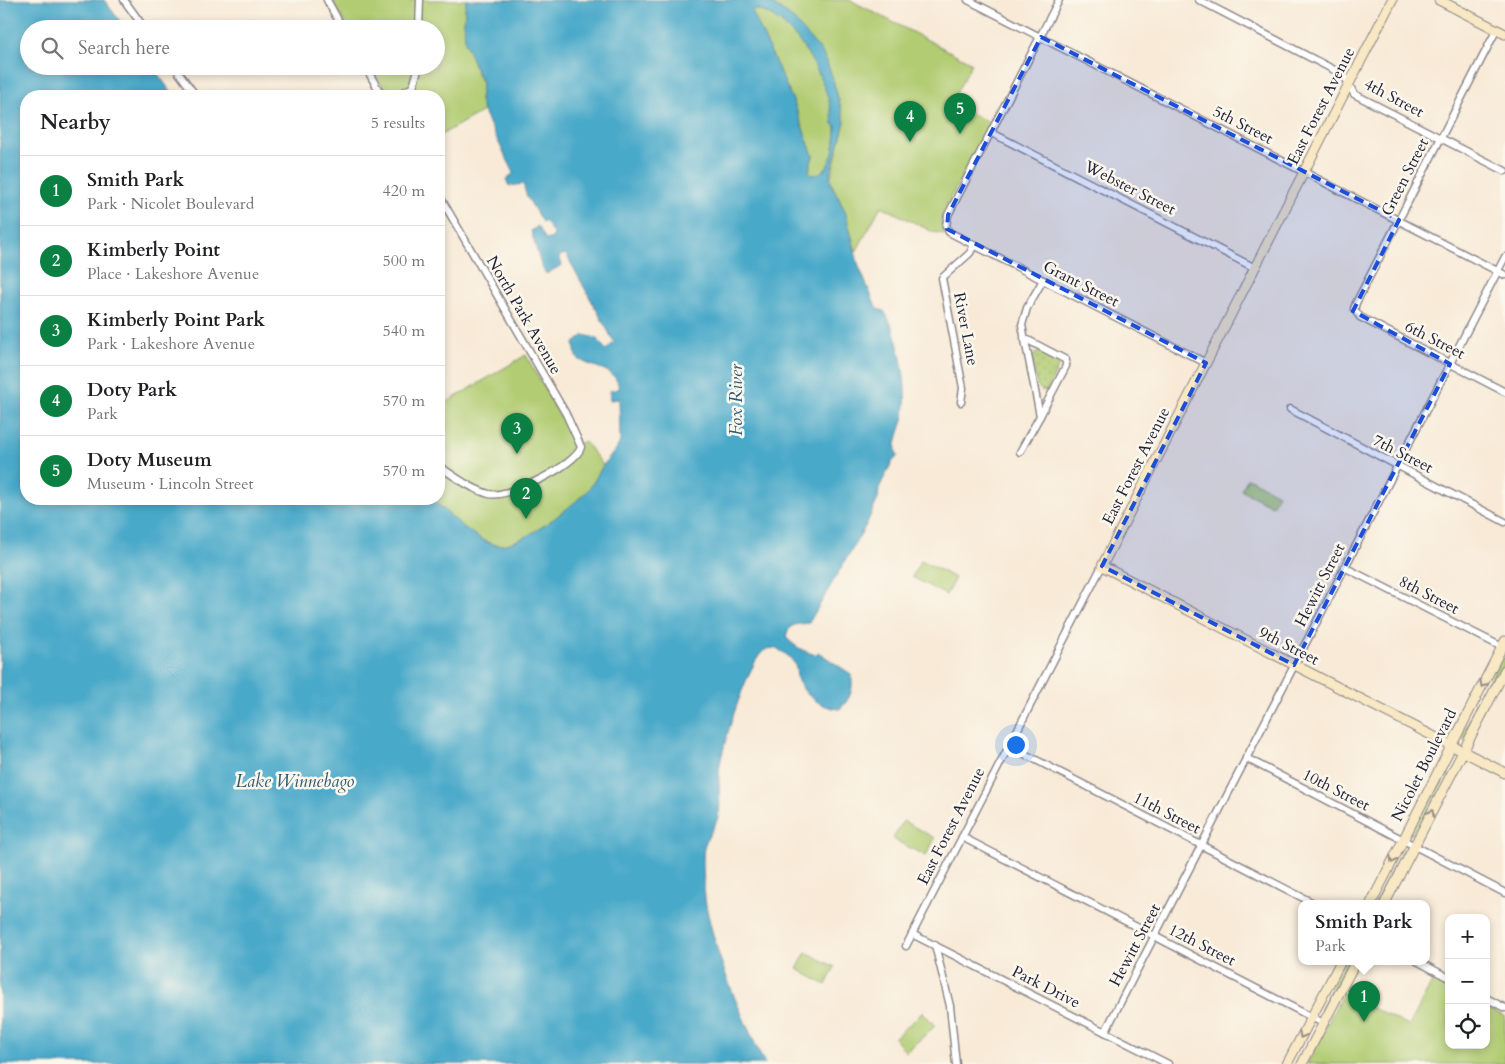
<!DOCTYPE html>
<html lang="en">
<head>
<meta charset="utf-8">
<style>
  :root { --surface:#fff; --page:#f6f6f6; --text:#202124; --muted:#757577; --line:#e0e0e0; --accent:#0b8043 }
  body { margin:0; font-family:Cardo,serif; background:var(--page); color:var(--text) }
  .controls { position:absolute; right:15px; bottom:15px; display:grid; overflow:hidden; border-radius:10px; box-shadow:0 2px 8px #0003 }
  .controls button { width:45px; height:45px; display:grid; place-items:center; padding:0; border:0; border-bottom:1px solid var(--line); background:var(--surface); color:var(--text); font:25px sans-serif }
  .you { position:absolute; left:1015px; top:744px; width:18px; height:18px; margin:-12px; border:4px solid #fff; border-radius:50%; background:#1a73e8; box-shadow:0 0 0 8px #1a73e833 }
  .badge { display:grid; place-items:center; width:32px; height:32px; border-radius:50%; background:var(--accent); color:#fff; font-size:16px; font-weight:700 }
  .pin { position:absolute; translate:-50% -41px; filter:drop-shadow(0 1px 2px #0008) }
  .pin::after { content:''; position:absolute; top:26px; width:18px; height:15px; background:inherit; clip-path:polygon(0 0,100% 0,50% 100%) }
  .popup { position:absolute; left:1298px; top:900px; width:132px; height:65px; box-sizing:border-box; display:grid; place-content:center; border-radius:10px; background:var(--surface); filter:drop-shadow(0 1px 4px #0005); font-size:16px; white-space:nowrap; color:var(--muted) }
  .popup b { font-size:19px; color:var(--text) }
  .popup::after { content:''; position:absolute; left:50%; top:100%; margin-left:-10px; border:10px solid transparent; border-top-color:var(--surface) }
  .list { margin:0; padding:0; list-style:none }
  h2 { display:flex; justify-content:space-between; align-items:center; height:65px; margin:0; padding:0 20px; font-size:21px }
  h2 small { font-size:16px; font-weight:400; color:var(--muted) }
  .list li { display:grid; grid-template-columns:32px 1fr auto; gap:15px; align-items:center; box-sizing:border-box; height:70px; padding:0 20px; border-top:1px solid var(--line) }
  .list b { display:block; font-size:19px; white-space:nowrap }
  .list p { margin:0; font-size:16px; white-space:nowrap; color:var(--muted) }
  .list em { font-size:16px; font-style:normal; color:var(--muted) }
  .icon { flex:none; width:28px; height:28px; fill:none; stroke:currentColor; stroke-width:2; stroke-linecap:round; stroke-linejoin:round }
  .map { position:relative; flex:none; width:1505px; height:1064px; overflow:hidden }
  .search { position:absolute; background:var(--surface); box-shadow:0 2px 8px #0003; left:20px; top:20px; width:425px; height:55px; display:flex; align-items:center; gap:12px; box-sizing:border-box; padding:0 18px; border-radius:28px; color:var(--muted); font-size:19px }
  .panel { position:absolute; background:var(--surface); box-shadow:0 2px 8px #0003; left:20px; top:90px; width:425px; height:415px; border-radius:20px }
  .map>svg:first-child { display:block }
  .grass { fill:url(#grass-dots); stroke:#6a7756 }
  .green { fill:#b1cc72; stroke:#6a7756 }
  .water { fill:#4aa9c9; stroke:#366682; fill-rule:evenodd }
  .lines { fill:none; stroke-linecap:round; stroke-linejoin:round }
  .street-casing { stroke:#8d8689; stroke-width:9 }
  .secondary-casing { stroke:#8d8689; stroke-width:11 }
  .street { stroke:#fff; stroke-width:6 }
  .secondary { stroke:#f8e8c3; stroke-width:9 }
  .oneway { stroke:#988f86 }
  .marked { fill:#1d4ed8; fill-opacity:0.2; stroke:#1d4ed8; stroke-width:4; stroke-dasharray:10 6; stroke-linejoin:round }
  .labels { text-anchor:middle; dominant-baseline:central; stroke-width:5; stroke-linejoin:round; paint-order:stroke }
  .street-label { font-size:16px; fill:#22223b; stroke:#fbf7ec }
  .water-label { font-size:18px; font-style:italic; fill:#325874; stroke:#fbf7ec }
</style>
</head>
<body>
<div class="map">
<svg width="1505" height="1064" viewBox="0 0 1505 1064">
  <defs>
    <pattern id="grass-dots" width="8" height="8" patternUnits="userSpaceOnUse" patternTransform="scale(1.25)"><rect width="8" height="8" fill="#b1cc72"/><path d="M2 2h.1M6 6h.1" fill="none" stroke="#98af64" stroke-width="1.8" stroke-linecap="round"/></pattern>
  </defs>
  <rect width="100%" height="100%" fill="#fbf7ec"/>
  <filter id="ink" filterUnits="userSpaceOnUse"><feTurbulence type="fractalNoise" baseFrequency=".02" numOctaves="2"/><feDisplacementMap in="SourceGraphic" scale="10" xChannelSelector="R" yChannelSelector="G"/><feConvolveMatrix kernelMatrix="1 2 1 2 8 2 1 2 1" color-interpolation-filters="sRGB"/></filter>
  <filter id="wash" filterUnits="userSpaceOnUse"><feTurbulence type="fractalNoise" baseFrequency=".0096" numOctaves="4" result="noise"/><feDisplacementMap in="SourceGraphic" scale="20" xChannelSelector="R" yChannelSelector="G"/><feGaussianBlur stdDeviation="1.12" result="paint"/><feColorMatrix in="noise" values="0 0 0 0 0 0 0 0 0 0 0 0 0 0 0 0 0 1.4 0 .05"/><feComposite in="paint" operator="in"/></filter>
  <g filter="url(#wash)">
    <rect width="100%" height="100%" fill="#f8ead7"/>
    <g class="grass">
      <polygon points="1040,352 1056,360 1059,365 1047,391 1041,390 1037,386 1032,358 1035,353"/>
      <polygon points="1501,658 1505,658 1505,663 1467,738 1462,740 1461,736"/>
      <polygon points="1450,757 1455,758 1417,834 1413,835 1411,832"/>
      <polygon points="1406,849 1407,851 1381,903 1375,903 1402,850"/>
      <polygon points="1345,961 1351,961 1326,1011 1322,1012 1321,1009"/>
    </g>
    <g class="green">
      <polygon points="332,0 466,0 464,20 475,70 482,83 480,100 483,111 439,136 439,96 389,96 370,66 436,66 436,29 348,29"/>
      <polygon points="766,0 850,0 972,63 951,103 990,123 943,212 941,223 944,234 933,232 881,206 856,252 845,211 830,180 845,122 831,73 822,52 790,16"/>
      <path d="M754,9C795,17 831,84 833,124L836,126C836,142 833,173 813,175L809,171L813,156L794,103L752,11Z"/>
      <path d="M526,355L575,443L585,442L603,465C598,476 593,486 584,494C568,510 516,551 493,544C474,539 447,513 433,499H439V407Z"/>
      <polygon points="1248,478 1278,494 1272,506 1241,490"/>
      <polygon points="921,560 955,578 946,595 912,577"/>
      <polygon points="903,821 935,838 926,856 893,839"/>
      <polygon points="806,952 835,967 826,985 797,969"/>
      <polygon points="1434,978 1449,987 1449,1045 1486,1045 1486,1007 1505,1017 1505,1064 1307,1064 1343,993 1409,1026"/>
      <polygon points="923,1012 935,1026 906,1052 894,1038"/>
    </g>
    <path class="water" d="M0,0H104L126,29H29V66H152L174,96H26V499H433C447,513 477,542 496,545C519,548 567,510 584,494C594,485 597,473 605,463C610,455 617,451 620,441L619,399L610,400L609,391L619,389C616,365 591,370 576,357L574,343L584,335L596,338L606,350L614,342L566,254L559,256L562,265L546,274L541,265L531,231L538,226L546,240L552,238L554,235L545,221L542,222L527,197L523,184L509,186L506,179L514,173L483,111L480,100L482,83L465,43L464,20L466,0H766L790,16L822,52L831,73L845,122L830,174L831,184L845,211L859,267L877,309L884,311C899,333 909,388 904,415C903,426 891,446 898,456L893,460L879,488L878,499L866,525L809,623L794,625L788,630L786,637C795,647 804,652 817,655L818,652L851,674C854,689 851,698 840,709C823,708 806,697 798,681C795,675 798,668 794,663C789,655 775,644 765,650C749,658 720,752 719,772C718,786 722,804 718,817C715,828 706,837 704,848C702,857 704,895 706,905C717,961 740,1013 765,1064H0ZM754,9C795,16 831,85 833,124L836,126C836,142 833,173 813,175L809,171L813,156L794,103L752,11Z"/>
  </g>
  <g filter="url(#ink)">
    <g class="lines">
      <defs>
        <g id="street">
          <polyline points="124,0 145,29"/>
          <polyline points="327,0 343,29"/>
          <polyline points="968,0 1505,275"/>
          <polyline points="1059,0 948,215 946,226 949,232 974,245 1206,363"/>
          <polyline points="1199,0 1344,75 1354,94 1505,171"/>
          <polyline points="419,29 420,0"/>
          <polyline points="1497,29 1356,303 1354,309 1360,317 1505,392"/>
          <polyline points="174,66 196,96"/>
          <polyline points="365,66 382,96"/>
          <polyline points="396,96 413,87 419,66"/>
          <polyline points="992,133 1255,268"/>
          <path d="M439,195L566,414L581,447C577,465 507,499 489,494C471,489 454,476 439,466"/>
          <polyline points="1024,338 1066,360 1066,366 1040,416"/>
          <polyline points="961,402 963,388 942,278 970,253 974,245"/>
          <polyline points="1290,409 1505,522"/>
          <polyline points="1020,452 1040,416 1022,325 1027,308 1043,280"/>
          <polyline points="1344,567 1504,648"/>
          <polyline points="1009,746 1313,903"/>
          <polyline points="1246,758 1505,893"/>
          <polyline points="962,837 1323,1023"/>
          <polyline points="912,934 1168,1064"/>
          <polyline points="935,945 950,1006 956,1064"/>
          <polyline points="906,946 1102,566"/>
          <polyline points="1417,961 1449,978"/>
          <polyline points="1486,998 1505,1008"/>
          <polyline points="1105,1032 1505,257"/>
        </g>
        <g id="secondary">
          <polyline points="1392,0 1102,566 1505,773"/>
          <polyline points="1439,0 1505,34"/>
          <polyline points="1371,903 1505,641"/>
          <polyline points="1385,903 1505,670"/>
          <polyline points="1287,1064 1341,961"/>
          <polyline points="1302,1064 1356,961"/>
        </g>
      </defs>
      <use href="#street" class="street-casing"/>
      <use href="#secondary" class="secondary-casing"/>
      <use href="#street" class="street"/>
      <use href="#secondary" class="secondary"/>
    </g>
    <defs><path id="oneway-chevron" d="M-2-3.5L2.5 0L-2 3.5" fill="none" stroke-width="1.6" stroke-linecap="round" stroke-linejoin="round" transform="scale(1.25)"/></defs>
    <g class="oneway">
      <use href="#oneway-chevron" transform="translate(1483 684) rotate(117)"/>
      <use href="#oneway-chevron" transform="translate(1431 813) rotate(-63)"/>
      <use href="#oneway-chevron" transform="translate(1393 860) rotate(117)"/>
      <use href="#oneway-chevron" transform="translate(1302 1035) rotate(118)"/>
    </g>
  </g>
  <path class="marked" d="M1041,37L1399,220L1353,311L1450,364L1294,665L1102,566L1206,363L947,229L948,215Z"/>
  <g class="labels">
    <g class="street-label">
      <text transform="translate(1394 98) rotate(28)">4th Street</text>
      <text transform="translate(1321 106) rotate(-63)">East Forest Avenue</text>
      <text transform="translate(1243 125) rotate(27)">5th Street</text>
      <text transform="translate(1405 177) rotate(-63)">Green Street</text>
      <text transform="translate(1130 188) rotate(27)">Webster Street</text>
      <text transform="translate(1081 284) rotate(27)">Grant Street</text>
      <text transform="translate(524 315) rotate(60)">North Park Avenue</text>
      <text transform="translate(966 329) rotate(79)">River Lane</text>
      <text transform="translate(1435 340) rotate(27)">6th Street</text>
      <text transform="translate(1403 454) rotate(27)">7th Street</text>
      <text transform="translate(1136 466) rotate(-63)">East Forest Avenue</text>
      <text transform="translate(1320 585) rotate(-63)">Hewitt Street</text>
      <text transform="translate(1429 595) rotate(27)">8th Street</text>
      <text transform="translate(1289 646) rotate(27)">9th Street</text>
      <text transform="translate(1424 765) rotate(-63)">Nicolet Boulevard</text>
      <text transform="translate(1336 790) rotate(27)">10th Street</text>
      <text transform="translate(1167 813) rotate(27)">11th Street</text>
      <text transform="translate(951 826) rotate(-63)">East Forest Avenue</text>
      <text transform="translate(1135 945) rotate(-62)">Hewitt Street</text>
      <text transform="translate(1202 945) rotate(27)">12th Street</text>
      <text transform="translate(1046 987) rotate(27)">Park Drive</text>
    </g>
    <g class="water-label">
      <text transform="translate(736 400) rotate(-90)">Fox River</text>
      <text x="295" y="781">Lake Winnebago</text>
    </g>
  </g>
</svg>
<div class="controls">
<button>+</button>
<button>−</button>
<button><svg class="icon" aria-label="locate" viewBox="0 0 24 24"><circle cx="12" cy="12" r="6"/><path d="M12 2v4M12 18v4M2 12h4M18 12h4"/></svg></button>
</div>
<div class="you"></div>
<div class="pin badge" style="left:1364px;top:1022px">1</div>
<div class="popup"><b>Smith Park</b>Park</div>
<div class="pin badge" style="left:526px;top:519px">2</div>
<div class="pin badge" style="left:517px;top:454px">3</div>
<div class="pin badge" style="left:910px;top:142px">4</div>
<div class="pin badge" style="left:960px;top:134px">5</div>
<div class="search"><svg class="icon" aria-label="search" viewBox="0 0 24 24"><circle cx="10" cy="10" r="6"/><path d="M15 15l6 6"/></svg>Search here</div>
<section class="panel">
<h2>Nearby<small>5 results</small></h2>
<ul class="list">
<li><span class="badge">1</span><div><b>Smith Park</b><p>Park · Nicolet Boulevard</p></div><em>420 m</em></li>
<li><span class="badge">2</span><div><b>Kimberly Point</b><p>Place · Lakeshore Avenue</p></div><em>500 m</em></li>
<li><span class="badge">3</span><div><b>Kimberly Point Park</b><p>Park · Lakeshore Avenue</p></div><em>540 m</em></li>
<li><span class="badge">4</span><div><b>Doty Park</b><p>Park</p></div><em>570 m</em></li>
<li><span class="badge">5</span><div><b>Doty Museum</b><p>Museum · Lincoln Street</p></div><em>570 m</em></li>
</ul>
</section>
</div>
</body>
</html>
